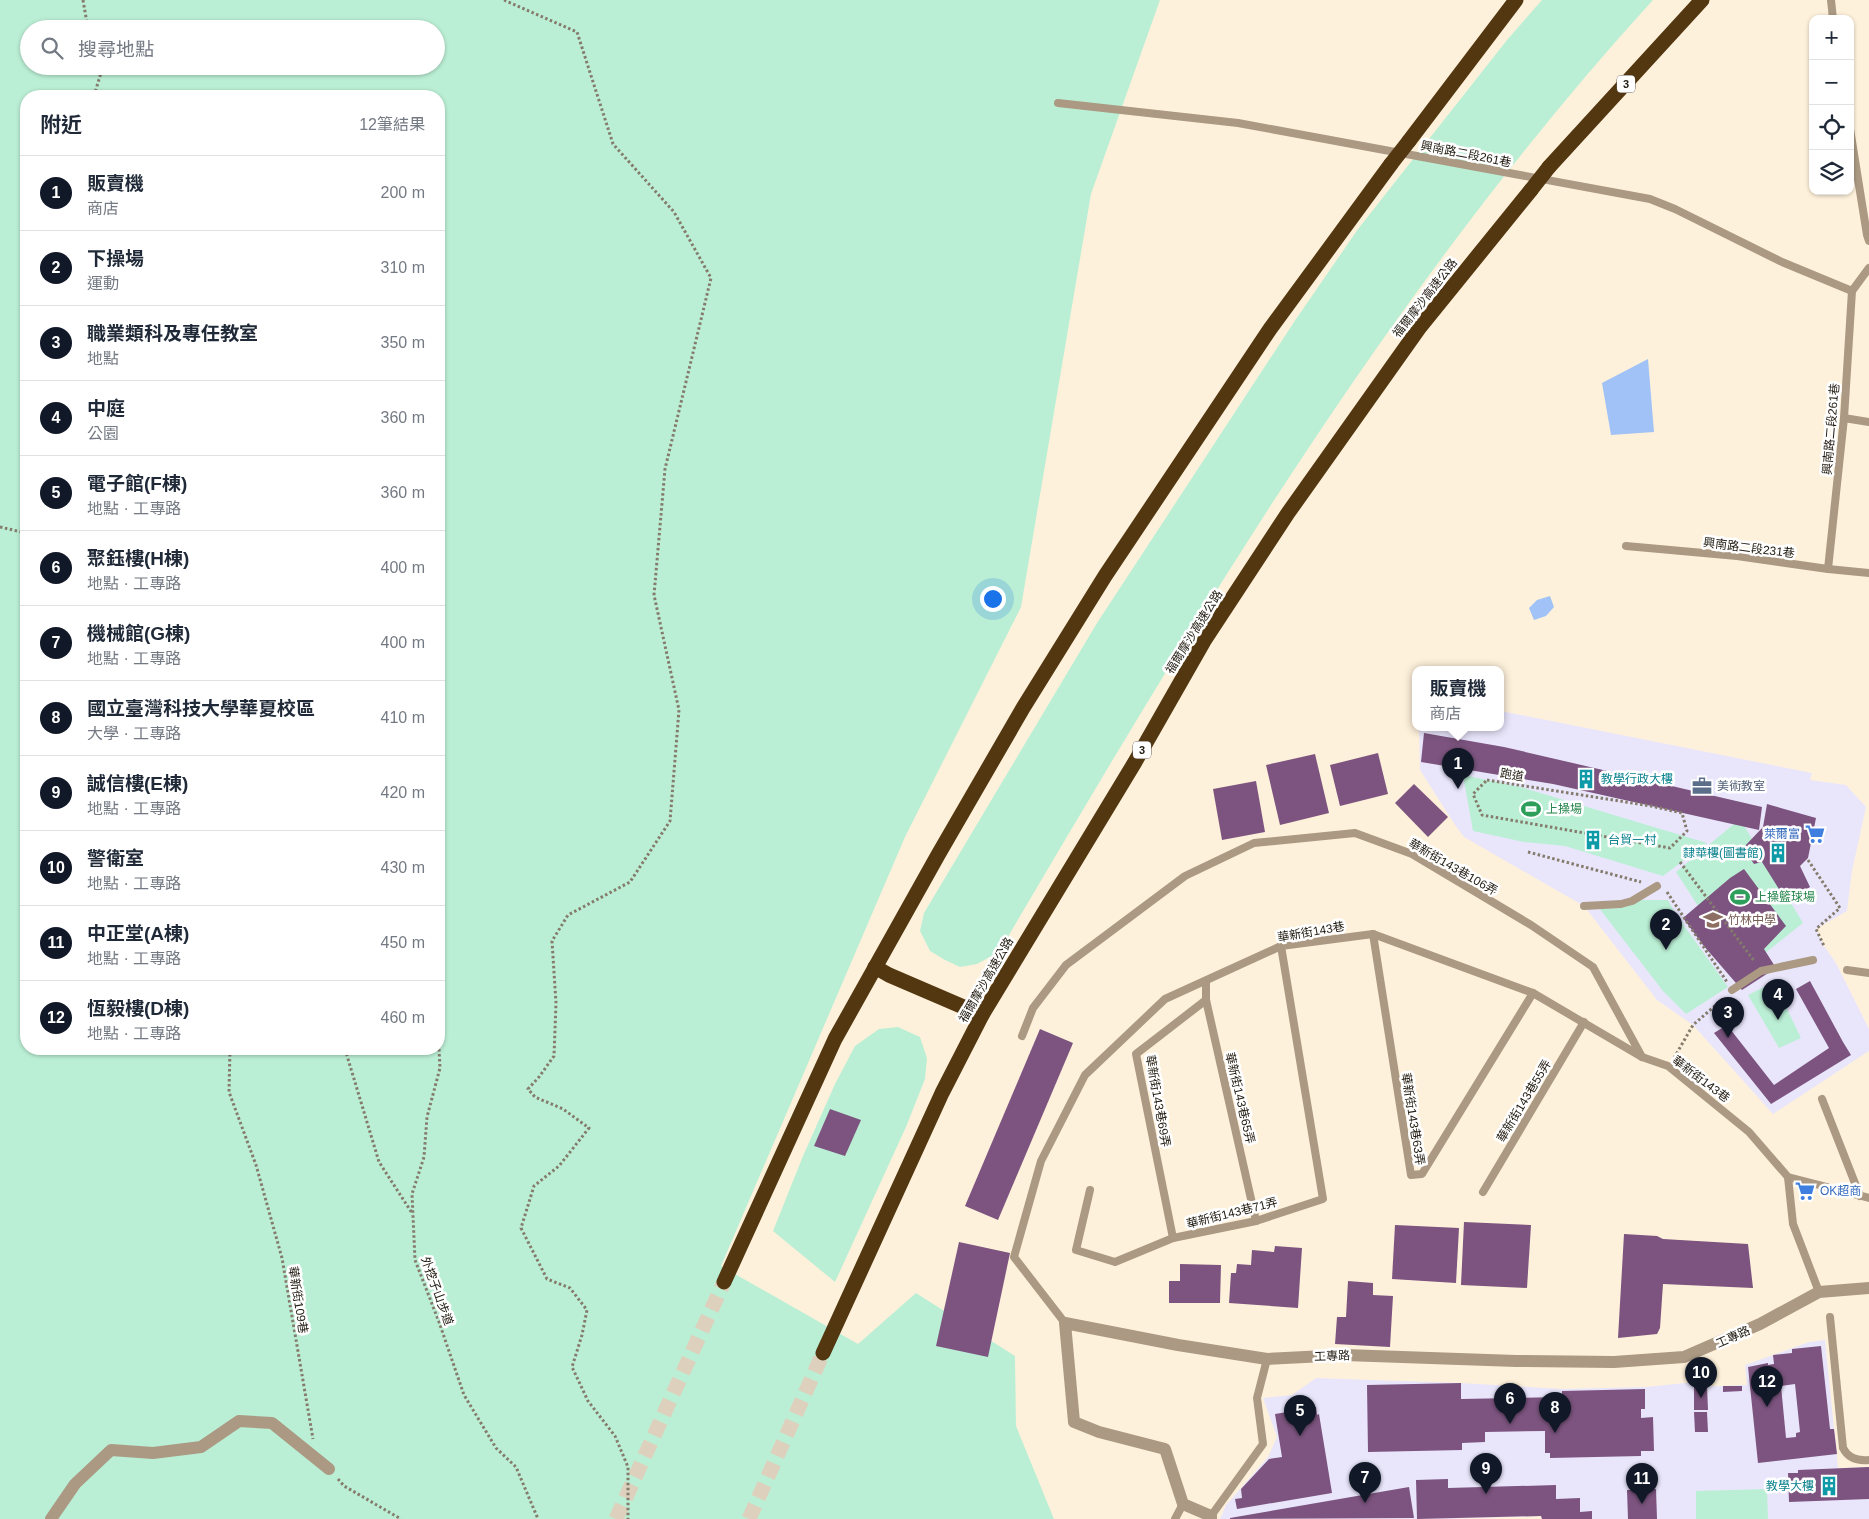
<!DOCTYPE html>
<html lang="zh-TW">
<head>
<meta charset="utf-8">
<style>
  :root { --surface:#fff; --page:#f2f2f3; --text:#1f2937; --muted:#747a83; --line:#e0e1e3; --accent:#111827 }
  body { margin:0; font-family:Arial,"Noto Sans TC",sans-serif; background:var(--page); color:var(--text) }
  .controls { position:absolute; right:15px; top:15px; display:grid; overflow:hidden; border-radius:10px; box-shadow:0 1px 4px #0004 }
  .controls button { width:45px; height:45px; display:grid; place-items:center; padding:0; border:0; border-bottom:1px solid var(--line); background:var(--surface); color:var(--text); font:25px sans-serif }
  .you { position:absolute; left:992px; top:598px; width:18px; height:18px; margin:-12px; border:4px solid #fff; border-radius:50%; background:#1a73e8; box-shadow:0 0 0 8px #1a73e833 }
  .badge { display:grid; place-items:center; width:32px; height:32px; border-radius:50%; background:var(--accent); color:#fff; font-size:16px; font-weight:700 }
  .pin { position:absolute; translate:-50% -41px; filter:drop-shadow(0 1px 2px #0008) }
  .pin::after { content:''; position:absolute; top:26px; width:18px; height:15px; background:inherit; clip-path:polygon(0 0,100% 0,50% 100%) }
  .popup { position:absolute; left:1412px; top:666px; width:92px; height:65px; box-sizing:border-box; display:grid; place-content:center; border-radius:10px; background:var(--surface); filter:drop-shadow(0 1px 4px #0005); font-size:16px; white-space:nowrap; color:var(--muted) }
  .popup b { font-size:19px; color:var(--text) }
  .popup::after { content:''; position:absolute; left:50%; top:100%; margin-left:-10px; border:10px solid transparent; border-top-color:var(--surface) }
  .list { margin:0; padding:0; list-style:none }
  h2 { display:flex; justify-content:space-between; align-items:center; height:65px; margin:0; padding:0 20px; font-size:21px }
  h2 small { font-size:16px; font-weight:400; color:var(--muted) }
  .list li { display:grid; grid-template-columns:32px 1fr auto; gap:15px; align-items:center; box-sizing:border-box; height:75px; padding:0 20px; border-top:1px solid var(--line) }
  .list b { display:block; font-size:19px; white-space:nowrap }
  .list p { margin:0; font-size:16px; white-space:nowrap; color:var(--muted) }
  .list em { font-size:16px; font-style:normal; color:var(--muted) }
  .icon { flex:none; width:28px; height:28px; fill:none; stroke:currentColor; stroke-width:2; stroke-linecap:round; stroke-linejoin:round }
  .map { position:relative; flex:none; width:1869px; height:1519px; overflow:hidden }
  .search { position:absolute; background:var(--surface); box-shadow:0 1px 4px #0004; left:20px; top:20px; width:425px; height:55px; display:flex; align-items:center; gap:12px; box-sizing:border-box; padding:0 18px; border-radius:28px; color:var(--muted); font-size:19px }
  .panel { position:absolute; background:var(--surface); box-shadow:0 1px 4px #0004; left:20px; top:90px; width:425px; height:965px; border-radius:20px }
  .map>svg:first-child { display:block }
  .education { fill:#e9e6fc }
  .green { fill:#bbefd5; fill-rule:evenodd }
  .water { fill:#a0c2f6 }
  .building { fill:#7c547f; fill-rule:evenodd }
  .lines { fill:none; stroke-linecap:round; stroke-linejoin:round }
  .motorway-tunnel { stroke:#ddd1bd; stroke-width:15; stroke-dasharray:15 8; stroke-linecap:butt }
  .path { stroke:#847b6c; stroke-width:3; stroke-dasharray:2.5 2.5; stroke-linecap:butt }
  .service { stroke:#ab9983; stroke-width:8 }
  .minor { stroke:#ab9983; stroke-width:12 }
  .motorway { stroke:#533710; stroke-width:15 }
  .motorway-bridge { stroke:#533710; stroke-width:15 }
  .labels { text-anchor:middle; dominant-baseline:central; stroke-width:5; stroke-linejoin:round; paint-order:stroke }
  .shield { fill:#fff; stroke:#635f58; stroke-width:1 }
  .shield-label { font-size:11px; font-weight:bold; fill:#201a10 }
  .street-label { font-size:12px; fill:#201a10; stroke:#fff }
  .culture-label { font-size:12px; fill:#0d838f; stroke:#fff; text-anchor:start }
  .service-label { font-size:12px; fill:#4e5e75; stroke:#fff; text-anchor:start }
  .leisure-label { font-size:12px; fill:#27864d; stroke:#fff; text-anchor:start }
  .shop-label { font-size:12px; fill:#366cbe; stroke:#fff; text-anchor:end }
  .education-label { font-size:12px; fill:#785e54; stroke:#fff; text-anchor:start }
</style>
</head>
<body>
<div class="map">
<svg width="1869" height="1519" viewBox="0 0 1869 1519">
  <rect width="100%" height="100%" fill="#fef1db"/>
  <g class="education">
    <polygon points="1501,711 1812,773 1810,780 1846,785 1866,807 1852,871 1847,911 1816,929 1824,946 1836,963 1869,1029 1869,1051 1773,1114 1693,1025 1657,1000 1584,906 1464,837 1455,825 1420,770 1419,728 1500,728"/>
    <polygon points="1825,1340 1838,1468 1869,1467 1869,1519 1542,1519 1541,1516 1442,1519 1220,1519 1226,1505 1268,1457 1277,1437 1263,1398 1292,1395 1316,1378 1461,1383 1562,1389 1646,1387 1695,1382 1695,1387 1747,1385 1745,1365 1809,1342"/>
  </g>
  <g class="green">
    <path d="M0,0H1160L1091,194L1021,607L905,837L721,1266L858,1344L916,1293L1015,1356L1016,1426L1054,1519H0ZM29,29H436V66H29ZM26,96H439V1049H26Z"/>
    <path d="M1542,0H1653C1393,285 1194,620 999,952L977,964L960,967L945,960L930,951L920,931L924,913L1097,623L1294,322L1358,229L1507,40Z"/>
    <polygon points="1463,775 1521,787 1707,843 1663,876 1565,846 1524,842 1473,831"/>
    <polygon points="1740,819 1803,923 1741,972 1676,872"/>
    <polygon points="1641,900 1668,900 1675,913 1728,987 1686,1014 1663,991 1599,908"/>
    <polygon points="1774,982 1801,1038 1779,1048 1748,995"/>
    <polygon points="898,1027 920,1037 927,1058 925,1079 906,1127 835,1282 773,1231 803,1156 835,1084 855,1046 879,1029"/>
    <polygon points="1767,1489 1768,1519 1696,1519 1696,1491"/>
  </g>
  <g class="water">
    <polygon points="1648,359 1654,432 1611,435 1602,383"/>
    <polygon points="1550,596 1554,607 1546,616 1534,620 1529,608 1537,600"/>
  </g>
  <g class="building">
    <polygon points="1424,733 1504,747 1762,807 1759,830 1553,784 1421,762"/>
    <polygon points="1378,753 1388,794 1340,806 1330,765"/>
    <polygon points="1315,754 1329,813 1280,825 1266,765"/>
    <polygon points="1256,781 1265,832 1222,840 1213,789"/>
    <polygon points="1414,784 1448,817 1428,837 1395,803"/>
    <polygon points="1767,804 1816,818 1808,858 1800,866 1810,887 1787,902 1762,862 1754,864 1743,848 1763,827"/>
    <polygon points="1588,835 1600,839 1598,846 1586,842"/>
    <polygon points="1744,869 1786,926 1764,949 1776,968 1742,990 1703,945 1683,918 1730,878"/>
    <polygon points="1810,981 1843,1042 1851,1055 1771,1104 1714,1033 1727,1025 1774,1085 1829,1048 1796,989"/>
    <polygon points="1040,1029 1073,1043 998,1220 965,1206"/>
    <polygon points="830,1109 861,1120 845,1156 814,1146"/>
    <polygon points="1464,1222 1531,1225 1527,1288 1461,1285"/>
    <polygon points="1395,1225 1459,1228 1456,1283 1392,1279"/>
    <polygon points="1624,1234 1657,1236 1663,1239 1748,1244 1753,1288 1663,1284 1660,1328 1657,1334 1618,1338"/>
    <polygon points="959,1242 1010,1253 988,1357 936,1346"/>
    <polygon points="1275,1246 1302,1248 1298,1308 1229,1303 1231,1273 1236,1273 1237,1264 1251,1265 1252,1250 1274,1252"/>
    <polygon points="1180,1264 1221,1265 1220,1303 1169,1303 1169,1281 1180,1281"/>
    <polygon points="1348,1281 1373,1283 1373,1295 1393,1296 1390,1347 1335,1344 1337,1317 1346,1317"/>
    <path d="M1821,1346L1830,1429H1834L1837,1454L1758,1463L1748,1367L1768,1363V1365L1774,1364L1773,1355L1792,1353V1349ZM1795,1384L1800,1432L1796,1433V1437L1786,1438L1781,1386Z"/>
    <polygon points="1461,1383 1461,1399 1562,1397 1562,1391 1645,1389 1645,1409 1641,1409 1641,1418 1653,1417 1654,1451 1641,1451 1641,1456 1550,1458 1550,1453 1545,1453 1545,1431 1485,1432 1485,1442 1462,1443 1462,1450 1368,1452 1367,1385"/>
    <polygon points="1707,1386 1708,1410 1694,1410 1694,1387"/>
    <polygon points="1723,1386 1742,1386 1742,1391 1723,1392"/>
    <polygon points="1307,1403 1308,1408 1316,1407 1317,1415 1319,1414 1332,1493 1237,1509 1235,1499 1242,1498 1241,1489 1269,1459 1282,1457 1275,1414 1293,1411 1292,1405"/>
    <polygon points="1694,1412 1707,1412 1708,1432 1695,1432"/>
    <polygon points="1869,1467 1869,1499 1789,1502 1788,1473 1798,1473 1798,1470"/>
    <polygon points="1448,1479 1448,1488 1556,1485 1556,1499 1580,1498 1580,1512 1592,1511 1592,1519 1542,1519 1541,1516 1417,1519 1416,1480"/>
    <polygon points="1409,1487 1414,1518 1230,1519 1230,1518"/>
    <polygon points="1656,1489 1657,1519 1628,1519 1627,1490"/>
  </g>
  <g class="lines">
    <g class="motorway-tunnel">
      <polyline points="616,1519 724,1282"/>
      <polyline points="749,1519 823,1353"/>
    </g>
    <g class="path">
      <polyline points="83,0 88,29"/>
      <polyline points="504,0 577,32 613,144 674,212 711,278 665,469 654,595 679,710 670,821 630,882 568,915 552,941 556,1003 554,1056 539,1077 528,1089 535,1097 563,1109 589,1128 559,1166 534,1186 521,1228 547,1279 570,1288 587,1310 582,1335 572,1367 588,1401 615,1436 628,1467 628,1519"/>
      <polyline points="94,96 103,66"/>
      <polyline points="0,527 26,533"/>
      <polyline points="439,724 439,728"/>
      <polygon points="1487,780 1651,806 1682,813 1687,831 1670,848 1482,815 1473,794"/>
      <polyline points="1528,852 1641,882"/>
      <polyline points="1808,860 1840,908 1816,929 1824,946"/>
      <polyline points="1680,862 1755,962"/>
      <polyline points="1667,892 1727,982"/>
      <polyline points="230,1049 229,1092 256,1165 282,1258 313,1439"/>
      <polyline points="345,1049 379,1162 412,1213"/>
      <polyline points="439,1049 440,1068 427,1117 424,1157 412,1194 415,1260 439,1322 464,1395 496,1448 516,1467 538,1519"/>
      <polyline points="1674,1058 1693,1025 1724,998"/>
      <polyline points="338,1479 344,1486 401,1519"/>
    </g>
    <g class="service">
      <polyline points="1831,0 1833,19"/>
      <polyline points="1058,103 1238,123 1650,199 1675,209 1782,262 1852,291"/>
      <polyline points="1850,129 1867,235 1869,241"/>
      <polyline points="1844,418 1869,422"/>
      <polyline points="1626,546 1737,556 1828,569 1869,573"/>
      <polyline points="1828,569 1844,418 1852,291 1869,268"/>
      <polyline points="1584,906 1621,904 1632,901 1657,886"/>
      <polyline points="1373,934 1411,1175 1422,1174 1533,993"/>
      <polyline points="1847,970 1869,973"/>
      <polyline points="1206,981 1206,1000 1256,1221"/>
      <polyline points="1732,990 1761,971 1813,960"/>
      <polyline points="1022,1036 1033,1008 1066,965 1185,876 1254,843 1355,833 1412,854 1531,925 1593,967 1642,1057"/>
      <polyline points="1822,1099 1860,1196"/>
      <polyline points="1788,1177 1869,1198"/>
      <polyline points="1090,1190 1076,1250 1115,1262 1173,1238 1256,1221 1323,1199 1281,946"/>
      <polyline points="1483,1192 1584,1022"/>
      <polyline points="1173,1238 1136,1054 1206,1000"/>
      <path d="M1830,1317L1843,1448C1848,1458 1858,1461 1869,1460"/>
      <polyline points="1065,1323 1014,1257 1041,1161 1085,1075 1165,999 1281,946 1373,934 1533,993 1642,1057 1668,1066 1749,1132 1788,1177 1793,1224 1819,1292"/>
      <polyline points="1211,1516 1263,1444 1257,1398 1267,1359"/>
      <polyline points="1175,1519 1183,1504"/>
    </g>
    <g class="minor">
      <polyline points="51,1519 75,1484 111,1450 153,1453 201,1447 239,1421 272,1423 329,1469"/>
      <polyline points="1211,1519 1211,1516 1183,1504 1165,1449 1099,1432 1074,1422 1065,1323 1178,1345 1267,1359 1345,1355 1516,1361 1614,1362 1684,1357 1760,1324 1819,1292 1869,1288"/>
    </g>
    <g class="motorway">
      <polyline points="1409,141 1516,0"/>
      <polyline points="1549,167 1702,0"/>
      <polyline points="875,967 889,975 982,1015"/>
      <polyline points="724,1282 835,1039 938,855 1023,708 1105,576 1270,329 1391,164"/>
      <polyline points="823,1353 942,1093 982,1015 1135,762 1204,641 1288,513 1420,327 1531,190"/>
    </g>
    <g class="motorway-bridge">
      <polyline points="1391,164 1409,141"/>
      <polyline points="1531,190 1549,167"/>
    </g>
  </g>
  <defs>
    <symbol id="building-bare" viewBox="-9 -9 18 18"><path d="M-4-6H4V6H1V3H-1V6H-4ZM-2.5-4.3h1.7v1.8h-1.7ZM.8-4.3h1.7v1.8H.8ZM-2.5-1h1.7V.8h-1.7ZM.8-1h1.7V.8H.8Z" fill="#0f9aa8" stroke="#fff" stroke-width="2.5" paint-order="stroke"/></symbol>
    <symbol id="office-bare" viewBox="-9 -9 18 18"><path d="M-6-3h4V-5.5h4V-3h4V5H-6ZM-1-4.5V-3h2v-1.5ZM-6 0V1H6V0Z" fill="#5c6f8a" stroke="#fff" stroke-width="2.5" paint-order="stroke"/></symbol>
    <symbol id="stadium-bare" viewBox="-9 -9 18 18"><path d="M0-5a6.5 5 0 1 0 0 10a6.5 5 0 1 0 0-10ZM-3.5-1.8h7v3.6h-7Z" fill="#2e9e5b" stroke="#fff" stroke-width="2.5" paint-order="stroke"/></symbol>
    <symbol id="supermarket-bare" viewBox="-9 -9 18 18"><path d="M-6-5.5h2.5l.6 2H6L4.5 2H-2.5L-4.4-4H-6ZM-1.5 3.2a1.3 1.3 0 1 0 .1 0ZM3 3.2a1.3 1.3 0 1 0 .1 0Z" fill="#3f7fe0" stroke="#fff" stroke-width="2.5" paint-order="stroke"/></symbol>
    <symbol id="school-bare" viewBox="-9 -9 18 18"><path d="M0-5L7-2L0 1L-7-2ZM-4 1L0 2.5L4 1V4Q0 6-4 4Z" fill="#8d6e63" stroke="#fff" stroke-width="2.5" paint-order="stroke"/></symbol>
  </defs>
  <g fill-rule="evenodd">
    <use href="#building-bare" x="1572" y="765" width="28" height="28"/>
    <use href="#office-bare" x="1688" y="772" width="28" height="28"/>
    <use href="#stadium-bare" x="1517" y="795" width="28" height="28"/>
    <use href="#supermarket-bare" x="1801" y="820" width="28" height="28"/>
    <use href="#building-bare" x="1579" y="826" width="28" height="28"/>
    <use href="#building-bare" x="1764" y="839" width="28" height="28"/>
    <use href="#stadium-bare" x="1726" y="883" width="28" height="28"/>
    <use href="#school-bare" x="1699" y="906" width="28" height="28"/>
    <use href="#supermarket-bare" x="1791" y="1177" width="28" height="28"/>
    <use href="#building-bare" x="1815" y="1472" width="28" height="28"/>
  </g>
  <g class="labels">
    <g class="shield">
      <rect x="1617" y="75.5" width="18" height="17" rx="4"/>
      <rect x="1133" y="741.5" width="18" height="17" rx="4"/>
    </g>
    <g class="shield-label">
      <text x="1626" y="84">3</text>
      <text x="1142" y="750">3</text>
    </g>
    <g class="street-label">
      <text transform="translate(1466 154) rotate(11)">興南路二段261巷</text>
      <text transform="translate(1425 298) rotate(-52)">福爾摩沙高速公路</text>
      <text transform="translate(1831 429) rotate(-85)">興南路二段261巷</text>
      <text transform="translate(1749 548) rotate(7)">興南路二段231巷</text>
      <text transform="translate(1194 632) rotate(-58)">福爾摩沙高速公路</text>
      <text transform="translate(1512 775) rotate(9)">跑道</text>
      <text transform="translate(1453 867) rotate(30)">華新街143巷106弄</text>
      <text transform="translate(1311 932) rotate(-10)">華新街143巷</text>
      <text transform="translate(986 980) rotate(-60)">福爾摩沙高速公路</text>
      <text transform="translate(1701 1079) rotate(37)">華新街143巷</text>
      <text transform="translate(1240 1098) rotate(77)">華新街143巷65弄</text>
      <text transform="translate(1158 1101) rotate(80)">華新街143巷69弄</text>
      <text transform="translate(1524 1101) rotate(-59)">華新街143巷55弄</text>
      <text transform="translate(1413 1119) rotate(81)">華新街143巷63弄</text>
      <text transform="translate(1232 1213) rotate(-14)">華新街143巷71弄</text>
      <text transform="translate(437 1291) rotate(70)">外挖子山步道</text>
      <text transform="translate(298 1300) rotate(81)">華新街109巷</text>
      <text transform="translate(1733 1337) rotate(-24)">工專路</text>
      <text transform="translate(1332 1356) rotate(-2)">工專路</text>
    </g>
    <g class="culture-label">
      <text x="1601" y="779">教學行政大樓</text>
      <text x="1608" y="840">台貿一村</text>
      <text x="1763" y="853" text-anchor="end">隸華樓(圖書館)</text>
      <text x="1814" y="1486" text-anchor="end">教學大樓</text>
    </g>
    <g class="service-label">
      <text x="1717" y="786">美術教室</text>
    </g>
    <g class="leisure-label">
      <text x="1546" y="809">上操場</text>
      <text x="1755" y="897">上操籃球場</text>
    </g>
    <g class="shop-label">
      <text x="1800" y="834">萊爾富</text>
      <text x="1820" y="1191" text-anchor="start">OK超商</text>
    </g>
    <g class="education-label">
      <text x="1728" y="920">竹林中學</text>
    </g>
  </g>
</svg>
<div class="controls">
<button>+</button>
<button>−</button>
<button><svg class="icon" aria-label="locate" viewBox="0 0 24 24"><circle cx="12" cy="12" r="6"/><path d="M12 2v4M12 18v4M2 12h4M18 12h4"/></svg></button>
<button><svg class="icon" aria-label="layers" viewBox="0 0 24 24"><path d="M12 4l9 5-9 5-9-5zM3 14l9 5 9-5"/></svg></button>
</div>
<div class="you"></div>
<div class="pin badge" style="left:1458px;top:789px">1</div>
<div class="popup"><b>販賣機</b>商店</div>
<div class="pin badge" style="left:1666px;top:950px">2</div>
<div class="pin badge" style="left:1728px;top:1038px">3</div>
<div class="pin badge" style="left:1778px;top:1020px">4</div>
<div class="pin badge" style="left:1300px;top:1436px">5</div>
<div class="pin badge" style="left:1510px;top:1424px">6</div>
<div class="pin badge" style="left:1365px;top:1503px">7</div>
<div class="pin badge" style="left:1555px;top:1433px">8</div>
<div class="pin badge" style="left:1486px;top:1494px">9</div>
<div class="pin badge" style="left:1701px;top:1398px">10</div>
<div class="pin badge" style="left:1642px;top:1504px">11</div>
<div class="pin badge" style="left:1767px;top:1407px">12</div>
<div class="search"><svg class="icon" aria-label="search" viewBox="0 0 24 24"><circle cx="10" cy="10" r="6"/><path d="M15 15l6 6"/></svg>搜尋地點</div>
<section class="panel">
<h2>附近<small>12筆結果</small></h2>
<ul class="list">
<li><span class="badge">1</span><div><b>販賣機</b><p>商店</p></div><em>200 m</em></li>
<li><span class="badge">2</span><div><b>下操場</b><p>運動</p></div><em>310 m</em></li>
<li><span class="badge">3</span><div><b>職業類科及專任教室</b><p>地點</p></div><em>350 m</em></li>
<li><span class="badge">4</span><div><b>中庭</b><p>公園</p></div><em>360 m</em></li>
<li><span class="badge">5</span><div><b>電子館(F棟)</b><p>地點 · 工專路</p></div><em>360 m</em></li>
<li><span class="badge">6</span><div><b>聚鈺樓(H棟)</b><p>地點 · 工專路</p></div><em>400 m</em></li>
<li><span class="badge">7</span><div><b>機械館(G棟)</b><p>地點 · 工專路</p></div><em>400 m</em></li>
<li><span class="badge">8</span><div><b>國立臺灣科技大學華夏校區</b><p>大學 · 工專路</p></div><em>410 m</em></li>
<li><span class="badge">9</span><div><b>誠信樓(E棟)</b><p>地點 · 工專路</p></div><em>420 m</em></li>
<li><span class="badge">10</span><div><b>警衛室</b><p>地點 · 工專路</p></div><em>430 m</em></li>
<li><span class="badge">11</span><div><b>中正堂(A棟)</b><p>地點 · 工專路</p></div><em>450 m</em></li>
<li><span class="badge">12</span><div><b>恆毅樓(D棟)</b><p>地點 · 工專路</p></div><em>460 m</em></li>
</ul>
</section>
</div>
</body>
</html>
